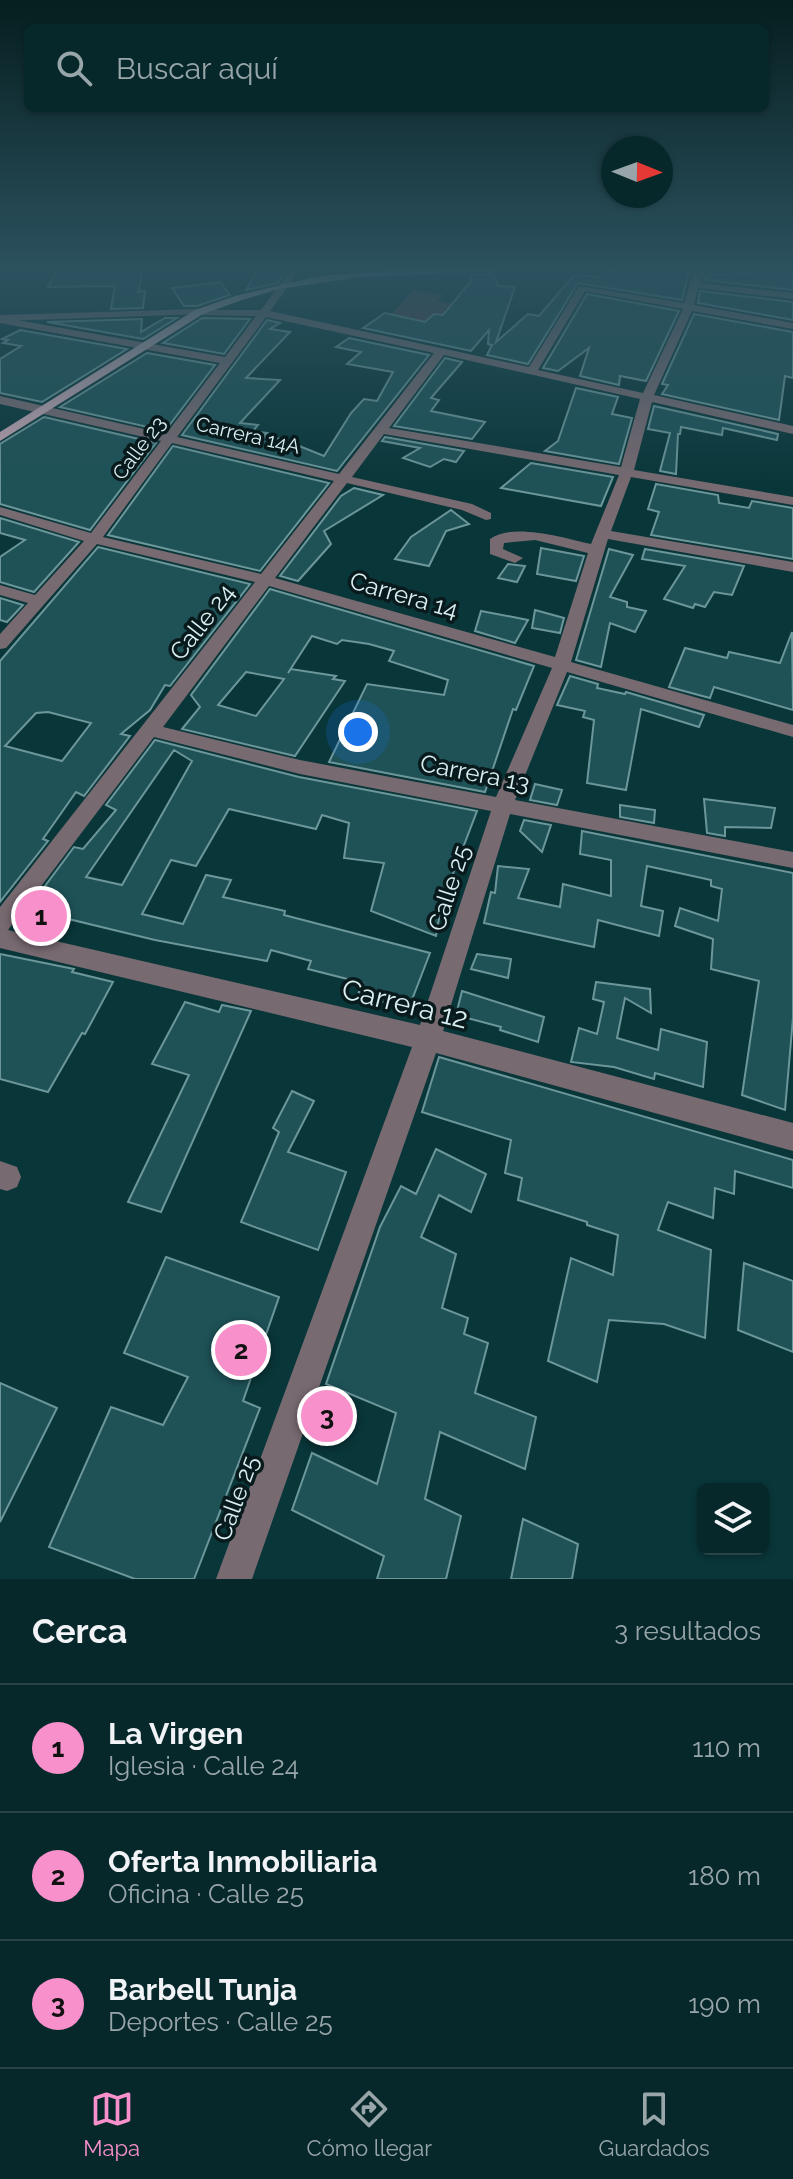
<!DOCTYPE html>
<html lang="es">
<head>
<meta charset="utf-8">
<style>
  :root { --surface:#07282b; --page:#153437; --text:#f1f3f6; --muted:#98a6a9; --line:#284447; --accent:#f890cb }
  body { margin:0; font-family:Raleway,sans-serif; background:var(--page); color:var(--text) }
  .controls { position:absolute; right:24px; bottom:24px; display:grid; overflow:hidden; border-radius:12px; box-shadow:0 2px 6px #0004 }
  .controls button { width:72px; height:72px; display:grid; place-items:center; padding:0; border:0; border-bottom:2px solid var(--line); background:var(--surface); color:var(--text); font:40px sans-serif }
  .compass { position:absolute; left:601px; top:136px; width:72px; height:72px; border-radius:50%; background:var(--surface); box-shadow:0 2px 6px #0004; rotate:91deg }
  .you { position:absolute; left:358px; top:732px; width:28px; height:28px; margin:-20px; border:6px solid #fff; border-radius:50%; background:#1a73e8; box-shadow:0 0 0 12px #1a73e833 }
  .badge { display:grid; place-items:center; width:52px; height:52px; border-radius:50%; background:var(--accent); color:#111; font-size:26px; font-weight:700 }
  .pin { position:absolute; translate:-50% -50%; border:4px solid #fff; box-shadow:0 2px 8px #0006 }
  .list { margin:0; padding:0; list-style:none }
  h2 { display:flex; justify-content:space-between; align-items:center; height:104px; margin:0; padding:0 32px; font-size:34px }
  h2 small { font-size:26px; font-weight:400; color:var(--muted) }
  .list li { display:grid; grid-template-columns:52px 1fr auto; gap:24px; align-items:center; box-sizing:border-box; height:128px; padding:0 32px; border-top:2px solid var(--line) }
  .list b { display:block; font-size:30px; white-space:nowrap }
  .list p { margin:0; font-size:26px; white-space:nowrap; color:var(--muted) }
  .list em { font-size:26px; font-style:normal; color:var(--muted) }
  .icon { flex:none; width:44px; height:44px; fill:none; stroke:currentColor; stroke-width:2; stroke-linecap:round; stroke-linejoin:round }
  .map { position:relative; flex:none; width:793px; height:1579px; overflow:hidden }
  .search { position:absolute; background:var(--surface); box-shadow:0 2px 6px #0004; left:24px; right:24px; top:24px; height:88px; display:flex; align-items:center; gap:20px; box-sizing:border-box; padding:0 28px; border-radius:12px; color:var(--muted); font-size:30px }
  .sheet { height:488px; background:var(--surface) }
  nav { display:flex; justify-content:space-around; align-items:center; box-sizing:border-box; height:112px; border-top:2px solid var(--line); background:var(--surface); font-size:22px; color:var(--muted) }
  nav a { display:grid; justify-items:center; gap:4px }
  nav .on { color:var(--accent) }
  .map>svg:first-child { display:block }
  .green { fill:#57404c }
  .building { fill:#1e5257; stroke:#6c969a; stroke-width:2; fill-rule:evenodd }
  .lines { fill:none; stroke-linecap:round; stroke-linejoin:round }
  .minor { fill:#786a71; fill-rule:evenodd }
  .tertiary { fill:#786a71; fill-rule:evenodd }
  .primary { fill:#c1a4b2; fill-rule:evenodd }
  .labels { text-anchor:middle; dominant-baseline:central; stroke-width:7; stroke-linejoin:round; paint-order:stroke }
  .far-street-label { font-size:20px; fill:#d9eff1; stroke:#091a1c }
  .street-label { font-size:24px; fill:#d9eff1; stroke:#091a1c }
  .near-street-label { font-size:28px; fill:#d9eff1; stroke:#091a1c }
</style>
</head>
<body>
<div class="map">
<svg width="793" height="1579" viewBox="0 0 793 1579">
  <rect width="100%" height="100%" fill="#093639"/>
  <polygon class="green" points="413,290 444,295 437,301 508,312 498,325 435,314 425,323 389,317"/>
  <g class="building">
    <polygon points="59,267 144,267 138,292 145,291 143,308 111,309 115,286 48,287"/>
    <polygon points="259,267 287,267 278,283 246,290"/>
    <polygon points="765,267 793,269 793,290 705,280 708,275 758,273"/>
    <polygon points="671,268 690,268 682,300 578,283 528,364 487,355 492,345 488,344 489,330 471,351 363,328 385,313 425,322 434,314 443,315 471,281 470,275 494,274 498,286 515,287 496,342 528,314 539,316 574,275 597,277 605,270 622,273 625,269"/>
    <polygon points="220,282 230,295 197,306 184,306 172,288"/>
    <polygon points="700,291 793,302 793,320 698,303"/>
    <polygon points="587,294 679,311 646,381 620,376 619,385 580,376 589,348 558,371 543,368"/>
    <polygon points="694,314 793,332 793,378 785,376 779,420 662,394 668,385 662,384"/>
    <polygon points="165,318 177,318 143,339 47,322 142,319 141,332"/>
    <polygon points="202,318 250,319 224,354 163,343"/>
    <polygon points="267,320 280,323 270,329 290,332 246,378 280,380 240,423 258,425 253,431 267,433 263,437 282,439 324,456 351,413 364,399 377,401 393,372 347,364 361,352 336,347 349,338 429,355 337,471 182,435"/>
    <polygon points="20,330 127,349 42,402 0,393 0,359 21,346 3,343 8,340 2,339"/>
    <polygon points="147,353 215,365 165,431 60,407"/>
    <polygon points="445,358 462,362 431,398 439,400 431,411 485,422 472,439 394,426"/>
    <polygon points="576,388 618,397 612,414 632,418 619,464 545,451 558,441"/>
    <polygon points="654,406 778,434 777,440 723,428 722,435 681,427 680,434 678,434 676,474 660,471 670,433 648,429"/>
    <polygon points="44,417 156,443 90,530 0,504 0,444"/>
    <polygon points="385,437 464,451 456,462 444,459 430,467 403,458 420,448 382,441"/>
    <polygon points="173,446 329,483 260,571 108,535"/>
    <polygon points="531,463 613,477 601,506 501,488"/>
    <polygon points="656,484 718,495 719,503 749,508 752,501 793,508 793,559 651,535 659,512 648,509"/>
    <polygon points="354,488 383,495 324,531 331,544 298,581 280,576 341,496"/>
    <polygon points="451,510 469,524 446,531 429,566 395,559 411,537"/>
    <polygon points="0,518 79,542 34,592 0,582 0,557 25,540 0,533"/>
    <path d="M98,547L250,584L170,686L165,685L150,710L121,734L130,736L84,796L76,792L43,839L48,841L0,902V661ZM48,712L91,723L62,761L5,746L36,713Z"/>
    <polygon points="541,548 584,556 576,581 537,574"/>
    <polygon points="609,549 633,555 610,597 627,602 627,607 646,611 635,632 610,623 601,667 576,660"/>
    <polygon points="645,549 744,566 732,595 714,592 705,607 695,604 693,608 664,599 685,566 642,559"/>
    <polygon points="508,564 525,566 517,582 498,578"/>
    <path d="M270,589L534,666L516,710L513,709L485,792L329,762L367,684L444,695L448,680L389,661L394,651L369,644L342,640L337,644L312,636L288,673L291,669L336,676L333,679L345,681L295,756L182,729L200,707L191,695ZM246,672L284,679L256,716L218,705Z"/>
    <polygon points="0,598 23,605 7,622 0,620"/>
    <polygon points="535,610 564,618 560,633 532,628"/>
    <polygon points="481,611 513,617 528,620 515,643 475,631"/>
    <polygon points="792,632 793,710 714,687 710,698 669,687 685,648 727,658 729,652 780,663"/>
    <polygon points="570,676 598,684 597,688 625,694 626,692 704,715 699,727 641,709 626,790 587,783 594,720 583,717 585,711 557,705"/>
    <path d="M155,740L299,777L477,811L451,879L446,878L436,936L371,911L384,863L344,858L349,823L322,815L316,829L229,809L196,866L171,860L142,914L183,924L206,875L231,880L223,897L285,911L284,915L430,953L408,1010L358,994L363,983L308,969L311,961L271,950L267,961L155,940L60,917L54,926L22,917L74,847L83,849L116,810L106,805ZM174,750L192,761L122,885L86,877Z"/>
    <polygon points="535,784 562,790 557,805 530,800"/>
    <polygon points="704,799 775,808 771,828 725,827 725,836 707,833"/>
    <polygon points="620,805 655,810 654,823 620,817"/>
    <polygon points="524,820 551,825 542,852 520,831"/>
    <polygon points="582,831 793,873 793,1018 785,1110 742,1095 759,981 711,969 713,939 675,926 680,908 718,921 722,889 711,886 711,880 647,866 641,906 663,911 659,936 598,920 594,947 484,923 491,892 495,893 498,866 529,869 518,898 560,907 563,884 611,896 611,860 580,854"/>
    <polygon points="0,954 74,969 72,972 113,982 85,1034 82,1033 48,1092 0,1079"/>
    <polygon points="477,954 511,959 508,978 471,969"/>
    <polygon points="596,982 650,989 651,1013 625,998 617,1038 658,1050 661,1029 707,1042 703,1087 655,1073 654,1079 614,1067 571,1062 579,1028 597,1034 604,1002 593,999"/>
    <polygon points="462,991 544,1017 538,1042 500,1030 501,1027 456,1015"/>
    <polygon points="185,1002 219,1012 222,1005 251,1011 161,1212 128,1202 189,1075 152,1064"/>
    <polygon points="439,1057 793,1160 793,1188 735,1171 734,1194 715,1188 713,1218 668,1202 658,1230 711,1250 705,1338 664,1324 609,1320 597,1382 548,1361 571,1258 613,1275 618,1235 587,1225 587,1222 518,1200 522,1178 505,1173 511,1140 422,1112"/>
    <polygon points="292,1091 314,1101 288,1152 346,1172 318,1250 241,1222 279,1132 273,1128"/>
    <polygon points="436,1149 486,1174 471,1212 439,1195 421,1237 456,1254 442,1308 468,1318 464,1334 488,1343 475,1393 536,1417 525,1469 440,1432 425,1499 461,1516 446,1579 377,1579 384,1556 292,1510 312,1453 377,1484 396,1413 326,1384 380,1227 401,1186 416,1194"/>
    <polygon points="166,1257 279,1297 243,1401 260,1408 194,1579 135,1579 49,1547 111,1407 163,1425 188,1377 124,1353"/>
    <polygon points="744,1263 793,1281 793,1352 738,1330"/>
    <polygon points="0,1383 57,1408 0,1522"/>
    <polygon points="523,1519 578,1544 572,1579 511,1579"/>
  </g>
  <g class="lines">
    <g class="minor">
      <path d="M293,267H302L270,311L529,367L579,286L684,303L693,272L701,267H762L758,270L706,272L700,283L793,293V299L698,288L694,305L793,323V329L692,311L654,395L793,426V434L652,402L634,470L793,497V505L631,477L611,531L793,562V572L608,539L571,662L793,725V737L567,672L515,800L793,852V868L510,814L443,1031L793,1123V1151L436,1053L252,1579H216L412,1047L0,948V907L255,582L97,544L6,648L0,649V634L28,603L0,595V585L35,595L84,541L0,515V507L91,533L161,441L0,404V396L166,434L220,363L0,323V317L225,357L256,316L199,315L195,310H261ZM585,291L683,309L643,393L538,370ZM266,317L434,353L339,474L177,437ZM444,355L640,399L621,467L389,428ZM384,434L619,475L591,544C565,538 512,522 490,539V554L515,563L523,558L503,549L504,543L535,540L588,553L555,657L275,578L347,483L462,510L486,520L491,519V513L472,504L352,477ZM172,443L334,481L261,574L103,537ZM269,586L552,668L496,797L300,760L163,727ZM154,737L300,774L491,811L420,1025L8,930Z"/>
      <polygon points="0,1161 17,1167 21,1177 17,1187 7,1191 0,1189"/>
    </g>
    <polygon class="tertiary" points="199,309 203,314 0,321 0,315"/>
    <polygon class="primary" points="432,267 529,267 525,270 360,277 279,289 242,300 203,314 0,441 0,432 195,310 235,296 319,276"/>
  </g>
  <linearGradient id="sky" x2="0" y2="1"><stop stop-color="#051e1f"/><stop offset="0.55" stop-color="#2c525f"/><stop offset="1" stop-color="#2c525f" stop-opacity="0"/></linearGradient>
  <rect width="793" height="488" fill="url(#sky)"/>
  <g class="labels">
    <g class="far-street-label">
      <text transform="translate(248 435) rotate(13)">Carrera 14A</text>
      <text transform="translate(139 448) rotate(-53)">Calle 23</text>
    </g>
    <g class="street-label">
      <text transform="translate(404 595) rotate(16)">Carrera 14</text>
      <text transform="translate(202 622) rotate(-52)">Calle 24</text>
      <text transform="translate(475 773) rotate(11)">Carrera 13</text>
      <text transform="translate(449 888) rotate(-72)">Calle 25</text>
      <text transform="translate(236 1498) rotate(-70)">Calle 25</text>
    </g>
    <g class="near-street-label">
      <text transform="translate(405 1004) rotate(14)">Carrera 12</text>
    </g>
  </g>
</svg>
<div class="controls">
<button><svg class="icon" aria-label="layers" viewBox="0 0 24 24"><path d="M12 4l9 5-9 5-9-5zM3 14l9 5 9-5"/></svg></button>
</div>
<svg class="compass" viewBox="-18 -18 36 36"><path d="M0-13l5 13h-10z" fill="#e53935"/><path d="M0 13l5-13h-10z" fill="#98a6a9"/></svg>
<div class="you"></div>
<div class="pin badge" style="left:41px;top:916px">1</div>
<div class="pin badge" style="left:241px;top:1350px">2</div>
<div class="pin badge" style="left:327px;top:1416px">3</div>
<div class="search"><svg class="icon" aria-label="search" viewBox="0 0 24 24"><circle cx="10" cy="10" r="6"/><path d="M15 15l6 6"/></svg>Buscar aquí</div>
</div>
<section class="sheet">
<h2>Cerca<small>3 resultados</small></h2>
<ul class="list">
<li><span class="badge">1</span><div><b>La Virgen</b><p>Iglesia · Calle 24</p></div><em>110 m</em></li>
<li><span class="badge">2</span><div><b>Oferta Inmobiliaria</b><p>Oficina · Calle 25</p></div><em>180 m</em></li>
<li><span class="badge">3</span><div><b>Barbell Tunja</b><p>Deportes · Calle 25</p></div><em>190 m</em></li>
</ul>
</section>
<nav>
<a class="on"><svg class="icon" aria-label="map" viewBox="0 0 24 24"><path d="M3 6l6-2 6 2 6-2v14l-6 2-6-2-6 2zM9 4v14M15 6v14"/></svg>Mapa</a>
<a><svg class="icon" aria-label="directions" viewBox="0 0 24 24"><path d="M12 3l9 9-9 9-9-9zM9 14v-3h6M13 9l2 2-2 2"/></svg>Cómo llegar</a>
<a><svg class="icon" aria-label="saved" viewBox="0 0 24 24"><path d="M7 4h10v16l-5-4-5 4z"/></svg>Guardados</a>
</nav>
</body>
</html>
